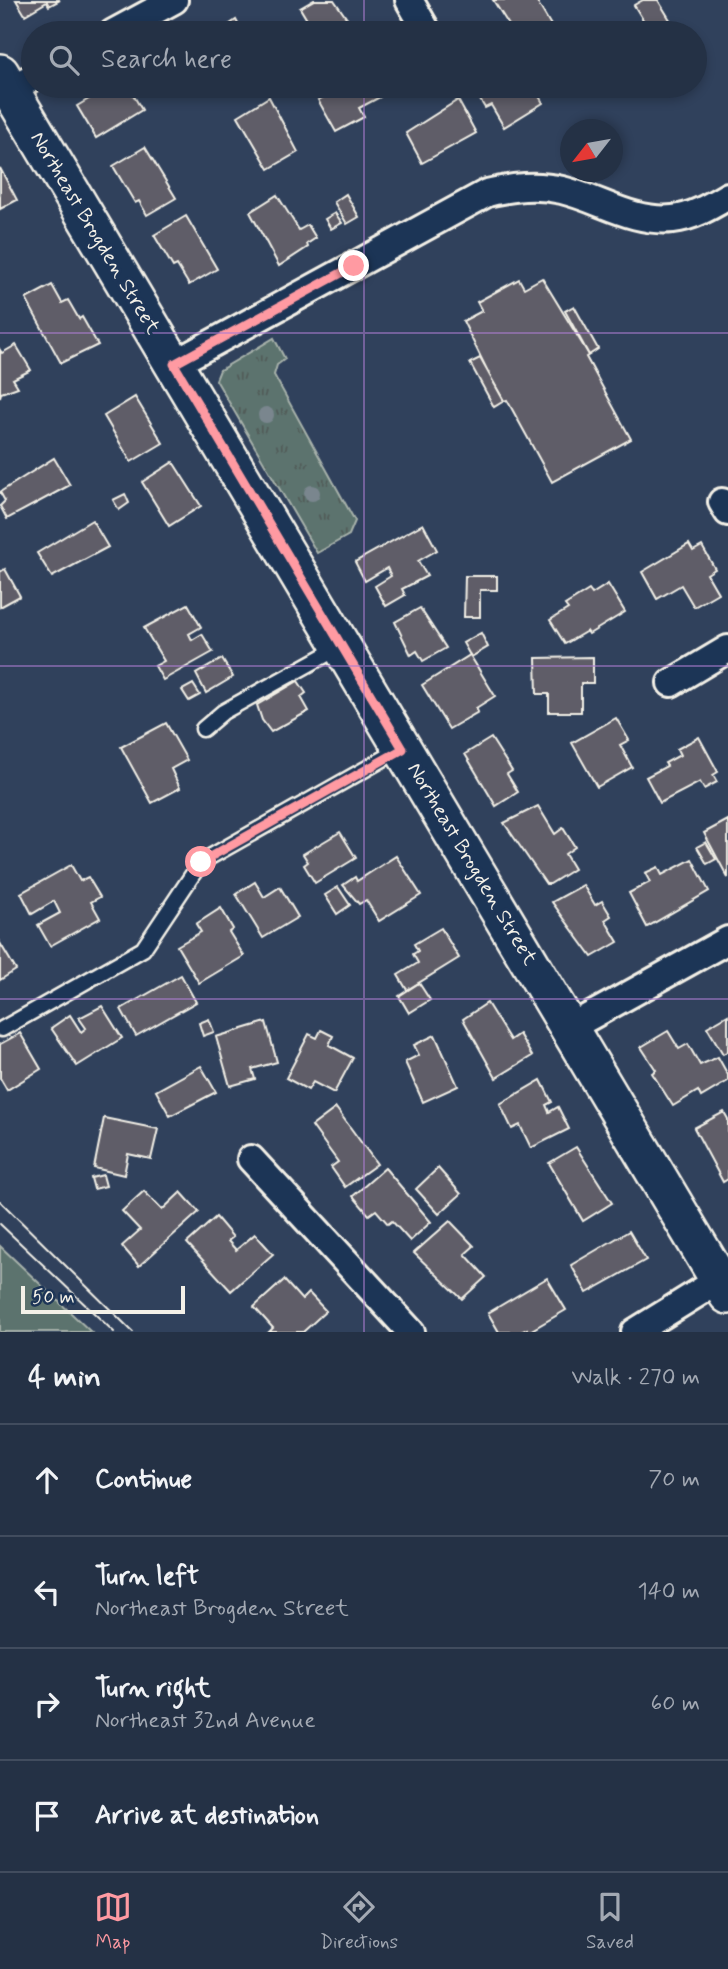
<!DOCTYPE html>
<html lang="en">
<head>
<meta charset="utf-8">
<style>
  :root { --surface:#243145; --page:#2c394c; --text:#f1f3f6; --muted:#a3a9b3; --line:#414c5e; --accent:#ff9aa2 }
  body { margin:0; font-family:Mynerve,sans-serif; background:var(--page); color:var(--text) }
  .compass { position:absolute; left:560px; top:119px; width:63px; height:63px; border-radius:50%; background:var(--surface); box-shadow:0 4px 10px #0003; rotate:239deg }
  .scale { position:absolute; left:21px; bottom:18px; width:164px; box-sizing:border-box; padding-left:7px; border:4px solid #f4f1e8; border-top:0; font-size:19px; line-height:24px; white-space:nowrap; color:#f4f1e8; -webkit-text-stroke:5px #1d3557; paint-order:stroke }
  .stop { position:absolute; width:21px; height:21px; margin:-16px; border:5px solid #ff9aa2; border-radius:50%; background:#fff }
  .stop.end { background:#ff9aa2; border-color:#fff; box-shadow:0 2px 7px #0008 }
  .list { margin:0; padding:0; list-style:none }
  h2 { display:flex; justify-content:space-between; align-items:center; height:91px; margin:0; padding:0 28px; font-size:30px }
  h2 small { font-size:23px; font-weight:400; color:var(--muted) }
  .list li { display:grid; grid-template-columns:46px 1fr auto; gap:21px; align-items:center; box-sizing:border-box; height:112px; padding:0 28px; border-top:2px solid var(--line) }
  .list b { display:block; font-size:26px; white-space:nowrap }
  .list p { margin:0; font-size:23px; white-space:nowrap; color:var(--muted) }
  .list em { font-size:23px; font-style:normal; color:var(--muted) }
  .icon { flex:none; width:38px; height:38px; fill:none; stroke:currentColor; stroke-width:2; stroke-linecap:round; stroke-linejoin:round }
  .map { position:relative; flex:none; width:728px; height:1332px; overflow:hidden }
  .search { position:absolute; background:var(--surface); box-shadow:0 4px 10px #0003; left:21px; right:21px; top:21px; height:77px; display:flex; align-items:center; gap:18px; box-sizing:border-box; padding:0 24px; border-radius:38px; color:var(--muted); font-size:26px }
  .sheet { height:539px; background:var(--surface) }
  nav { display:flex; justify-content:space-around; align-items:center; box-sizing:border-box; height:98px; border-top:2px solid var(--line); background:var(--surface); font-size:19px; color:var(--muted) }
  nav a { display:grid; justify-items:center; gap:4px }
  nav .on { color:var(--accent) }
  .map>svg:first-child { display:block }
  .grass { fill:url(#grass-tufts); stroke:#a8b2ab; stroke-width:2 }
  .park { fill:#5b736e; stroke:#a8b2ab; stroke-width:2 }
  .building { fill:#5e5d68; stroke:#f4f1e8; stroke-width:2 }
  .lines { fill:none; stroke-linecap:round; stroke-linejoin:round }
  .lane-casing { stroke:#f4f1e8; stroke-width:19 }
  .street-casing { stroke:#f4f1e8; stroke-width:32 }
  .secondary-casing { stroke:#f4f1e8; stroke-width:42 }
  .lane { stroke:#1d3557; stroke-width:14 }
  .street { stroke:#1d3557; stroke-width:26 }
  .secondary { stroke:#1d3557; stroke-width:37 }
  .tram { stroke:#f4f1e8; stroke-width:2 }
  .tree { fill:#7a868e }
  .route { stroke:#ff9aa2; stroke-width:9 }
  .grid { fill:none; stroke:#ab7bcf; stroke-width:2; stroke-opacity:0.55 }
  .labels { text-anchor:middle; dominant-baseline:central; stroke-width:6; stroke-linejoin:round; paint-order:stroke }
  .street-label { font-size:21px; fill:#f4f1e8; stroke:#1d3557 }
</style>
</head>
<body>
<div class="map">
<svg width="728" height="1332" viewBox="0 0 728 1332">
  <defs>
    <pattern id="grass-tufts" width="24" height="20" patternUnits="userSpaceOnUse" patternTransform="scale(1.75)"><rect width="24" height="20" fill="#5b736e"/><path d="M3 7l-1-3M5 7V3M7 7l1-3M15 17l-1-3M17 17v-4M19 17l1-3" fill="none" stroke="#515b58"/></pattern>
  </defs>
  <rect width="100%" height="100%" fill="#30415c"/>
  <filter id="ink" filterUnits="userSpaceOnUse"><feTurbulence type="fractalNoise" baseFrequency=".0143" numOctaves="2"/><feDisplacementMap in="SourceGraphic" scale="14" xChannelSelector="R" yChannelSelector="G"/><feConvolveMatrix kernelMatrix="1 2 1 2 8 2 1 2 1" color-interpolation-filters="sRGB"/></filter>
  <g filter="url(#ink)">
    <polygon class="grass" points="274,338 285,359 277,365 274,375 355,521 349,535 317,553 216,380 220,370"/>
    <polygon class="park" points="0,1246 91,1332 0,1332"/>
    <g class="building">
      <polygon points="16,0 60,0 49,6 47,2 25,15"/>
      <polygon points="314,0 334,0 357,33 315,33 300,8"/>
      <polygon points="493,0 536,0 552,27 541,33 514,33"/>
      <polygon points="643,0 658,0 678,33 637,33 634,29 645,23 634,5"/>
      <polygon points="236,20 243,33 214,33 230,24"/>
      <polygon points="111,86 128,86 142,110 96,138 77,106"/>
      <polygon points="344,86 374,86 380,97 359,108 364,117 336,132 318,100"/>
      <polygon points="481,86 501,86 505,93 517,86 533,86 543,103 504,127 491,105 485,108 474,90"/>
      <polygon points="269,97 298,152 269,169 238,116"/>
      <polygon points="458,100 476,133 422,163 406,133"/>
      <polygon points="145,147 176,198 147,215 139,201 135,203 113,166"/>
      <polygon points="0,168 17,200 0,209"/>
      <polygon points="346,194 359,217 347,224 334,202"/>
      <polygon points="277,195 299,230 308,225 316,238 307,244 308,247 279,266 250,212"/>
      <polygon points="335,213 342,223 331,229 325,219"/>
      <polygon points="186,216 217,269 189,285 177,265 173,267 154,235"/>
      <polygon points="542,278 589,355 586,357 631,439 552,482 507,400 504,401 492,380 463,321 482,311 477,302 519,279 524,288"/>
      <polygon points="52,285 62,303 68,300 79,319 82,317 98,345 61,363 26,299"/>
      <polygon points="574,306 598,349 589,355 565,311"/>
      <polygon points="16,345 31,370 13,379 18,387 1,393 0,397 0,350 2,353"/>
      <polygon points="480,358 504,401 494,407 470,363"/>
      <polygon points="135,397 163,443 131,462 104,416"/>
      <polygon points="54,458 70,485 7,519 0,506 5,501 0,492"/>
      <polygon points="173,462 201,506 169,526 142,482"/>
      <polygon points="125,494 129,503 119,510 113,500"/>
      <polygon points="92,520 108,547 52,577 37,553"/>
      <polygon points="423,524 437,550 418,561 427,576 402,589 405,595 386,606 375,586 391,576 387,568 365,581 355,562"/>
      <polygon points="689,544 693,551 702,546 715,569 707,574 718,593 694,607 681,585 657,599 642,572"/>
      <polygon points="5,569 20,596 0,607 0,572"/>
      <polygon points="465,576 497,576 497,590 480,590 480,617 464,617"/>
      <polygon points="608,584 625,612 589,634 587,631 565,644 550,620 568,609 565,605 589,590 592,594"/>
      <polygon points="188,604 201,627 189,634 192,640 202,634 213,652 163,680 155,666 164,661 144,628"/>
      <polygon points="420,608 446,648 423,661 417,651 411,655 395,622"/>
      <polygon points="481,633 488,647 471,657 463,643"/>
      <polygon points="470,655 495,696 476,708 478,712 449,729 422,685"/>
      <polygon points="593,657 593,683 581,683 581,712 549,712 549,694 537,694 536,658"/>
      <polygon points="222,659 233,677 206,693 196,674"/>
      <polygon points="298,681 306,693 301,697 309,711 271,732 262,720 257,705"/>
      <polygon points="193,684 200,695 189,701 182,690"/>
      <polygon points="616,718 629,740 620,745 632,767 597,787 572,743"/>
      <polygon points="166,723 187,760 171,769 180,788 152,803 121,747"/>
      <polygon points="699,737 718,772 713,775 717,782 704,789 700,782 660,803 646,777 667,766 665,763 680,755 677,749"/>
      <polygon points="491,738 512,771 507,774 518,792 496,806 465,754"/>
      <polygon points="538,806 555,834 563,828 575,847 565,854 574,869 550,884 546,884 504,823"/>
      <polygon points="728,820 728,878 704,833"/>
      <polygon points="340,832 356,858 315,883 304,865 308,862 303,854"/>
      <polygon points="706,842 716,859 707,864 697,847"/>
      <polygon points="396,856 421,895 379,921 366,900 359,904 343,885 355,877 357,881"/>
      <polygon points="692,859 709,891 647,927 629,893 650,882 645,873 658,867 662,875"/>
      <polygon points="71,865 80,881 88,877 100,897 91,902 100,918 50,946 38,925 60,913 54,901 32,914 21,893"/>
      <polygon points="255,882 264,897 280,887 298,917 263,938 236,894"/>
      <polygon points="583,885 595,905 602,901 611,916 605,920 618,942 592,957 552,902"/>
      <polygon points="338,887 350,905 337,914 325,895"/>
      <polygon points="221,908 233,929 229,932 244,956 199,983 177,946 201,932 196,924"/>
      <polygon points="441,928 459,958 407,990 398,975 418,963 413,954 418,951 414,944"/>
      <polygon points="0,943 16,970 0,980"/>
      <polygon points="181,975 196,1002 136,1036 121,1009"/>
      <polygon points="419,983 430,1000 409,1013 399,996"/>
      <polygon points="487,1003 510,1040 519,1034 532,1056 496,1078 463,1019"/>
      <polygon points="102,1006 122,1038 77,1066 51,1028 70,1015 81,1032 86,1028 79,1018"/>
      <polygon points="728,1015 728,1051 723,1054 707,1027"/>
      <polygon points="209,1019 214,1032 203,1036 199,1023"/>
      <polygon points="266,1022 277,1062 252,1069 255,1079 230,1086 216,1037"/>
      <polygon points="321,1030 333,1036 329,1045 353,1058 334,1093 313,1082 308,1090 286,1078 309,1034 317,1038"/>
      <polygon points="668,1031 679,1049 688,1044 700,1065 718,1057 728,1075 728,1081 701,1097 698,1091 673,1106 652,1073 656,1070 641,1047"/>
      <polygon points="20,1033 41,1069 7,1090 0,1078 0,1044"/>
      <polygon points="435,1035 458,1086 423,1102 405,1062 419,1055 414,1045"/>
      <polygon points="201,1066 216,1092 170,1116 156,1091"/>
      <polygon points="541,1080 552,1102 546,1105 549,1112 558,1107 569,1129 531,1148 520,1125 512,1129 500,1104"/>
      <polygon points="336,1108 377,1164 345,1187 331,1167 338,1162 312,1126"/>
      <polygon points="724,1112 728,1119 728,1179 723,1182 694,1128"/>
      <polygon points="104,1118 158,1129 151,1159 128,1154 124,1175 94,1168"/>
      <polygon points="576,1147 612,1203 583,1221 549,1163"/>
      <polygon points="385,1168 431,1222 410,1241 392,1221 388,1224 376,1210 369,1215 353,1196"/>
      <polygon points="438,1168 461,1194 439,1214 416,1189"/>
      <polygon points="103,1175 106,1186 94,1189 91,1178"/>
      <polygon points="144,1191 162,1210 181,1192 199,1212 139,1266 122,1246 140,1230 122,1211"/>
      <polygon points="216,1217 233,1237 228,1241 236,1250 255,1234 273,1254 231,1291 187,1243"/>
      <polygon points="450,1221 474,1246 465,1254 486,1277 462,1299 414,1253"/>
      <polygon points="629,1231 646,1260 587,1293 571,1265"/>
      <polygon points="547,1278 566,1310 528,1332 527,1329 521,1332 499,1332 488,1313"/>
      <polygon points="284,1280 302,1300 309,1293 326,1311 303,1332 269,1332 273,1328 254,1307"/>
    </g>
    <g class="lines">
      <defs>
        <g id="lane">
          <polyline points="203,729 223,712 340,647"/>
          <polyline points="2,1029 143,949 201,862 401,749"/>
        </g>
        <g id="street">
          <polyline points="409,0 428,33"/>
          <polyline points="113,33 174,0"/>
          <polyline points="0,95 33,77"/>
          <path d="M174,364L487,193C513,187 536,184 562,190C600,199 632,223 673,219C693,217 711,206 728,196"/>
          <polyline points="722,502 728,512"/>
          <polyline points="671,683 728,649"/>
          <polyline points="569,1028 728,940"/>
          <polyline points="251,1159 411,1332"/>
          <polyline points="635,1332 719,1280"/>
        </g>
        <polyline id="secondary" points="0,73 728,1295"/>
      </defs>
      <use href="#lane" class="lane-casing"/>
      <use href="#street" class="street-casing"/>
      <use href="#secondary" class="secondary-casing"/>
      <use href="#lane" class="lane"/>
      <use href="#street" class="street"/>
      <use href="#secondary" class="secondary"/>
      <g class="tram">
        <polyline points="0,1201 133,1332"/>
        <polyline points="0,1224 114,1332"/>
      </g>
    </g>
    <g class="tree">
      <circle cx="266" cy="415" r="8"/>
      <circle cx="312" cy="493" r="8"/>
    </g>
  </g>
  <g class="lines" filter="url(#ink)">
    <polyline class="route" points="201,862 403,749 174,364 354,266"/>
  </g>
  <path class="grid" d="M364,0V33M364,86V1332M0,333H728M0,666H728M0,999H728"/>
  <g class="labels">
    <g class="street-label">
      <text transform="translate(95 233) rotate(59)">Northeast Brogden Street</text>
      <text transform="translate(472 864) rotate(59)">Northeast Brogden Street</text>
    </g>
  </g>
</svg>
<svg class="compass" viewBox="-18 -18 36 36"><path d="M0-13l5 13h-10z" fill="#e53935"/><path d="M0 13l5-13h-10z" fill="#a3a9b3"/></svg>
<div class="scale">50 m</div>
<div class="stop" style="left:201px;top:862px"></div>
<div class="stop end" style="left:354px;top:266px"></div>
<div class="search"><svg class="icon" aria-label="search" viewBox="0 0 24 24"><circle cx="10" cy="10" r="6"/><path d="M15 15l6 6"/></svg>Search here</div>
</div>
<section class="sheet">
<h2>4 min<small>Walk · 270 m</small></h2>
<ul class="list">
<li><svg class="icon" aria-label="ahead" viewBox="0 0 24 24"><path d="M12 20V5M6 11l6-6 6 6"/></svg><div><b>Continue</b></div><em>70 m</em></li>
<li><svg class="icon" aria-label="left" viewBox="0 0 24 24"><path d="M17 20v-9H6M10 6l-5 5 5 5"/></svg><div><b>Turn left</b><p>Northeast Brogden Street</p></div><em>140 m</em></li>
<li><svg class="icon" aria-label="right" viewBox="0 0 24 24"><path d="M7 20v-9h11M14 6l5 5-5 5"/></svg><div><b>Turn right</b><p>Northeast 32nd Avenue</p></div><em>60 m</em></li>
<li><svg class="icon" aria-label="arrive" viewBox="0 0 24 24"><path d="M6 21V4h12l-3 4 3 4H6"/></svg><div><b>Arrive at destination</b></div></li>
</ul>
</section>
<nav>
<a class="on"><svg class="icon" aria-label="map" viewBox="0 0 24 24"><path d="M3 6l6-2 6 2 6-2v14l-6 2-6-2-6 2zM9 4v14M15 6v14"/></svg>Map</a>
<a><svg class="icon" aria-label="directions" viewBox="0 0 24 24"><path d="M12 3l9 9-9 9-9-9zM9 14v-3h6M13 9l2 2-2 2"/></svg>Directions</a>
<a><svg class="icon" aria-label="saved" viewBox="0 0 24 24"><path d="M7 4h10v16l-5-4-5 4z"/></svg>Saved</a>
</nav>
</body>
</html>
